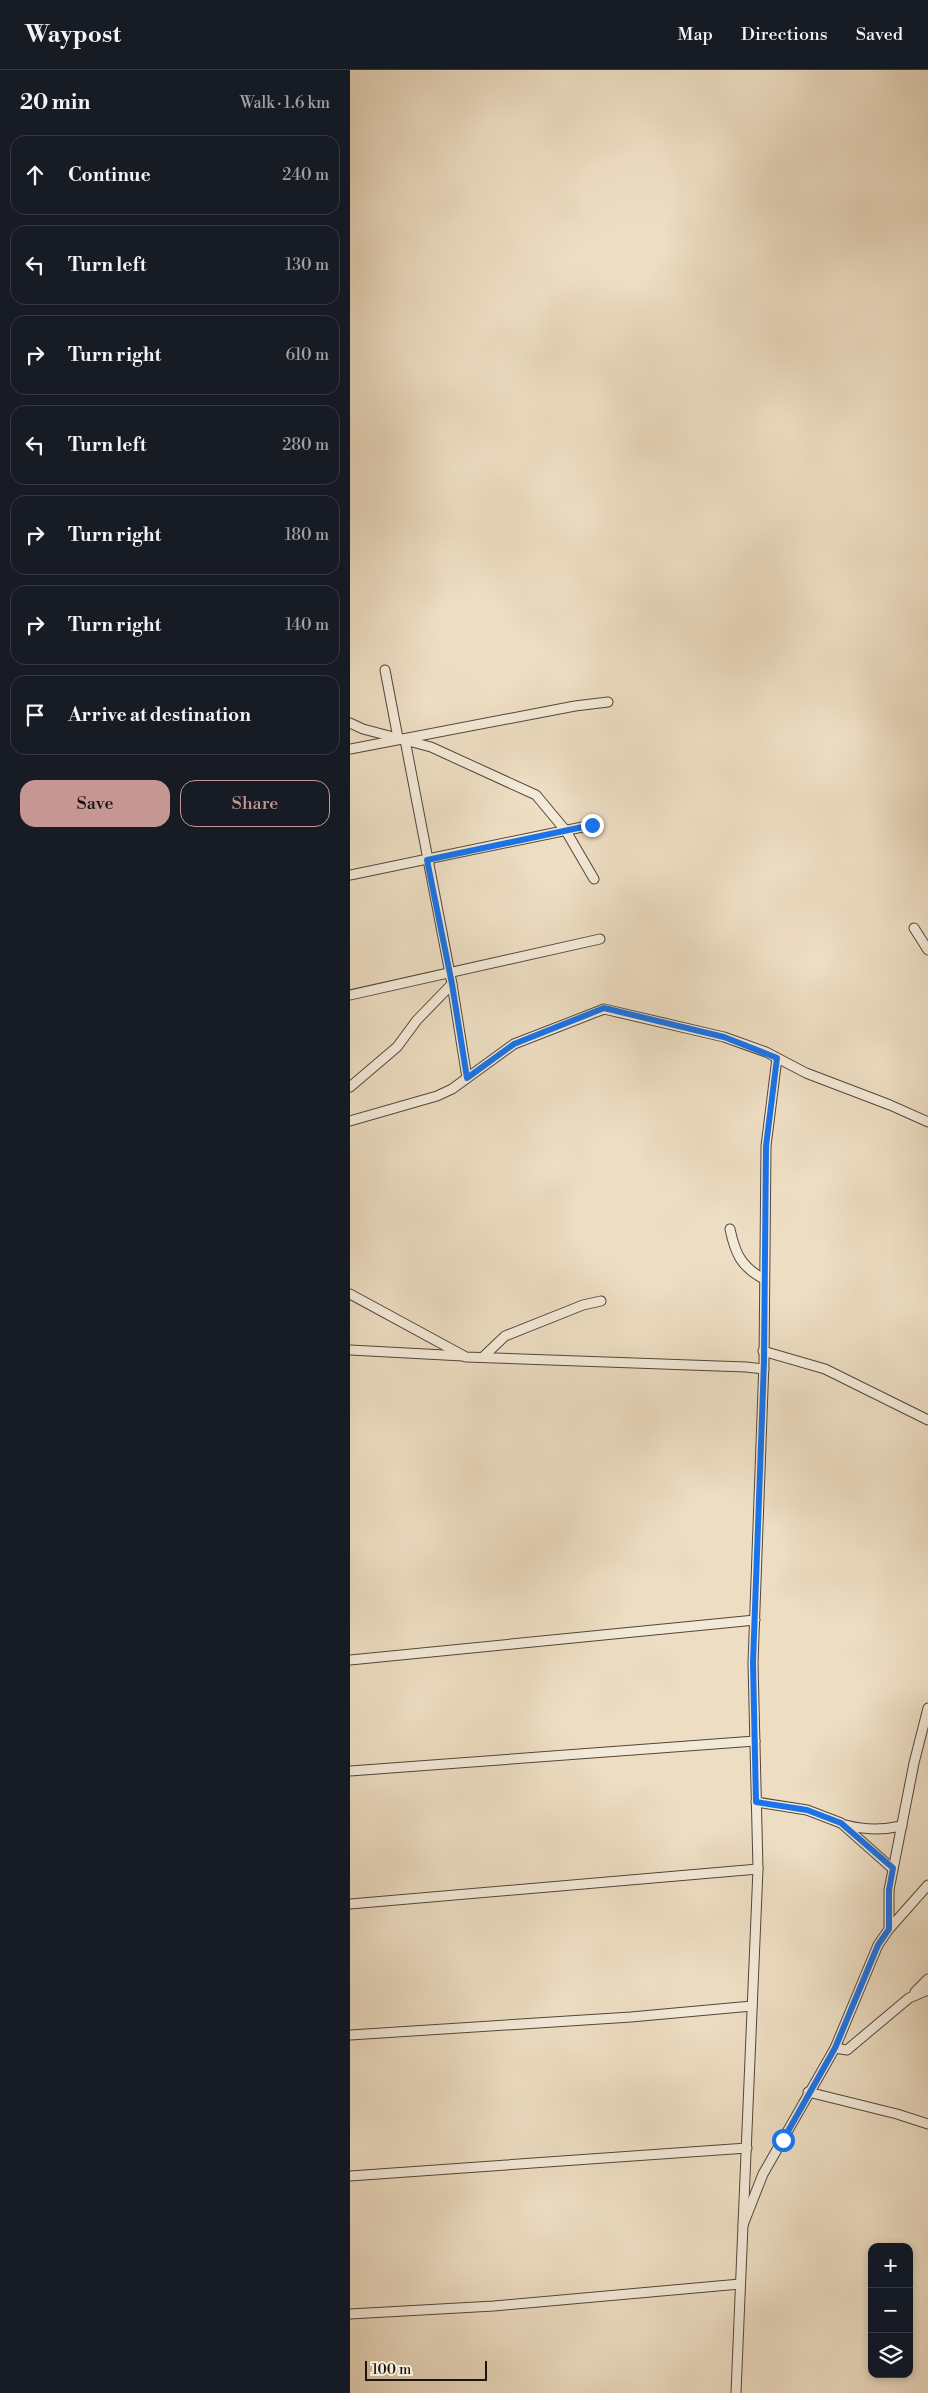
<!DOCTYPE html>
<html lang="en">
<head>
<meta charset="utf-8">
<style>
  :root { --surface:#171b24; --page:#20242c; --text:#f1f3f6; --muted:#9ea1a6; --line:#363941; --accent:#c59692 }
  body { margin:0; font-family:"Libre Bodoni",serif; background:var(--page); color:var(--text) }
  .controls { position:absolute; right:15px; bottom:15px; display:grid; overflow:hidden; border-radius:10px; box-shadow:0 2px 8px #0003 }
  .controls button { width:45px; height:45px; display:grid; place-items:center; padding:0; border:0; border-bottom:1px solid var(--line); background:var(--surface); color:var(--text); font:25px sans-serif }
  .scale { position:absolute; left:15px; bottom:12px; width:122px; box-sizing:border-box; padding-left:5px; border:2px solid #1f140c; border-top:0; font-size:14px; line-height:18px; white-space:nowrap; color:#1f140c; -webkit-text-stroke:4px #f3e9d7; paint-order:stroke }
  .stop { position:absolute; width:15px; height:15px; margin:-11px; border:4px solid #1a73e8; border-radius:50%; background:#fff }
  .stop.end { background:#1a73e8; border-color:#fff; box-shadow:0 1px 5px #0008 }
  .list { margin:0; padding:0; list-style:none }
  h2 { display:flex; justify-content:space-between; align-items:center; height:65px; margin:0; padding:0 20px; font-size:21px }
  h2 small { font-size:16px; font-weight:400; color:var(--muted) }
  .list li { display:grid; grid-template-columns:32px 1fr auto; gap:15px; align-items:center; box-sizing:border-box; height:80px; margin:0 10px 10px; padding:0 10px; border:1px solid var(--line); border-radius:15px }
  .list b { display:block; font-size:19px; white-space:nowrap }
  .list em { font-size:16px; font-style:normal; color:var(--muted) }
  .actions { display:flex; gap:10px; padding:15px 20px }
  .actions a { flex:1; padding:11px 0; border:1px solid var(--accent); border-radius:15px; text-align:center; font-size:18px; color:var(--accent) }
  .actions .main { background:var(--accent); color:#111 }
  .icon { flex:none; width:28px; height:28px; fill:none; stroke:currentColor; stroke-width:2; stroke-linecap:round; stroke-linejoin:round }
  .map { position:relative; flex:none; width:578px; height:2323px; overflow:hidden }
  header { display:flex; align-items:center; gap:30px; box-sizing:border-box; height:70px; padding:0 25px; background:var(--surface); border-bottom:1px solid var(--line) }
  header strong { font-size:24px }
  nav { display:flex; gap:28px; margin-inline-start:auto; font-size:18px }
  main { display:flex }
  aside { flex:1; background:var(--surface) }
  .map>svg:first-child { display:block }
  .lines { fill:none; stroke-linecap:round; stroke-linejoin:round }
  .street-casing { stroke:#52463a; stroke-width:11 }
  .street { stroke:#f3e9d7; stroke-width:9 }
  .route { stroke:#1a73e8; stroke-width:6 }
</style>
</head>
<body>
<header>
<strong>Waypost</strong>
<nav><a>Map</a><a>Directions</a><a>Saved</a></nav>
</header>
<main>
<aside>
<h2>20 min<small>Walk · 1.6 km</small></h2>
<ul class="list">
<li><svg class="icon" aria-label="ahead" viewBox="0 0 24 24"><path d="M12 20V5M6 11l6-6 6 6"/></svg><div><b>Continue</b></div><em>240 m</em></li>
<li><svg class="icon" aria-label="left" viewBox="0 0 24 24"><path d="M17 20v-9H6M10 6l-5 5 5 5"/></svg><div><b>Turn left</b></div><em>130 m</em></li>
<li><svg class="icon" aria-label="right" viewBox="0 0 24 24"><path d="M7 20v-9h11M14 6l5 5-5 5"/></svg><div><b>Turn right</b></div><em>610 m</em></li>
<li><svg class="icon" aria-label="left" viewBox="0 0 24 24"><path d="M17 20v-9H6M10 6l-5 5 5 5"/></svg><div><b>Turn left</b></div><em>280 m</em></li>
<li><svg class="icon" aria-label="right" viewBox="0 0 24 24"><path d="M7 20v-9h11M14 6l5 5-5 5"/></svg><div><b>Turn right</b></div><em>180 m</em></li>
<li><svg class="icon" aria-label="right" viewBox="0 0 24 24"><path d="M7 20v-9h11M14 6l5 5-5 5"/></svg><div><b>Turn right</b></div><em>140 m</em></li>
<li><svg class="icon" aria-label="arrive" viewBox="0 0 24 24"><path d="M6 21V4h12l-3 4 3 4H6"/></svg><div><b>Arrive at destination</b></div></li>
</ul>
<div class="actions"><a class="main">Save</a><a>Share</a></div>
</aside>
<div class="map">
<svg width="578" height="2323" viewBox="0 0 578 2323">
  <rect width="100%" height="100%" fill="#edddc2"/>
  <filter id="stains"><feTurbulence type="fractalNoise" baseFrequency=".004" numOctaves="4"/><feColorMatrix values="0 0 0 0 .2 0 0 0 0 .09 0 0 0 0 .02 0 0 0 .5 -.17"/></filter>
  <radialGradient id="worn" r=".72"><stop offset=".6" stop-color="#630" stop-opacity="0"/><stop offset="1" stop-color="#630" stop-opacity=".3"/></radialGradient>
  <g class="lines">
    <defs>
      <g id="street">
        <polyline points="35,600 48,668"/>
        <polyline points="0,653 13,659 81,677 186,725 216,761 244,809"/>
        <polyline points="55,670 102,914 117,1008"/>
        <polyline points="0,679 225,636 258,632"/>
        <polyline points="0,805 242,755"/>
        <polyline points="564,858 578,880"/>
        <polyline points="0,925 250,869"/>
        <polyline points="0,1017 47,977 67,950 102,914"/>
        <polyline points="0,1051 87,1026 102,1019 164,974 254,939 374,967 416,982 456,1003 540,1035 578,1052"/>
        <path d="M380,1159C385,1183 391,1197 414,1209"/>
        <polyline points="0,1224 116,1287 396,1297 414,1299"/>
        <polyline points="0,1280 113,1286"/>
        <polyline points="413,1281 475,1299 578,1350"/>
        <polyline points="133,1287 155,1266 233,1235 251,1231"/>
        <polyline points="0,1590 405,1550"/>
        <polyline points="0,1701 405,1671"/>
        <polyline points="406,1732 457,1740 491,1753 543,1799"/>
        <path d="M496,1755C514,1760 533,1760 552,1756"/>
        <polyline points="0,1834 408,1799"/>
        <polyline points="539,1859 578,1815"/>
        <polyline points="565,1922 578,1909"/>
        <polyline points="0,1965 281,1947 402,1936"/>
        <polyline points="485,1978 497,1980 559,1928 578,1920"/>
        <polyline points="458,2022 547,2044 578,2054"/>
        <polyline points="0,2106 397,2078"/>
        <polyline points="393,2155 408,1799 403,1593 414,1292 416,1076 427,988"/>
        <polyline points="0,2244 144,2236 390,2214"/>
        <polyline points="386,2323 393,2155 413,2104 485,1978 528,1875 539,1859 539,1820 564,1693 578,1638"/>
      </g>
    </defs>
    <use href="#street" class="street-casing"/>
    <use href="#street" class="street"/>
  </g>
  <g class="lines">
    <polyline class="route" points="242,755 77,790 102,914 117,1008 164,974 254,938 374,967 427,988 416,1076 414,1292 403,1593 406,1732 457,1740 491,1753 543,1798 539,1820 539,1859 528,1875 485,1978 433,2070"/>
  </g>
  <rect width="100%" height="100%" filter="url(#stains)"/>
  <rect width="100%" height="100%" fill="url(#worn)"/>
</svg>
<div class="controls">
<button>+</button>
<button>−</button>
<button><svg class="icon" aria-label="layers" viewBox="0 0 24 24"><path d="M12 4l9 5-9 5-9-5zM3 14l9 5 9-5"/></svg></button>
</div>
<div class="scale">100 m</div>
<div class="stop" style="left:433px;top:2070px"></div>
<div class="stop end" style="left:242px;top:755px"></div>
</div>
</main>
</body>
</html>
